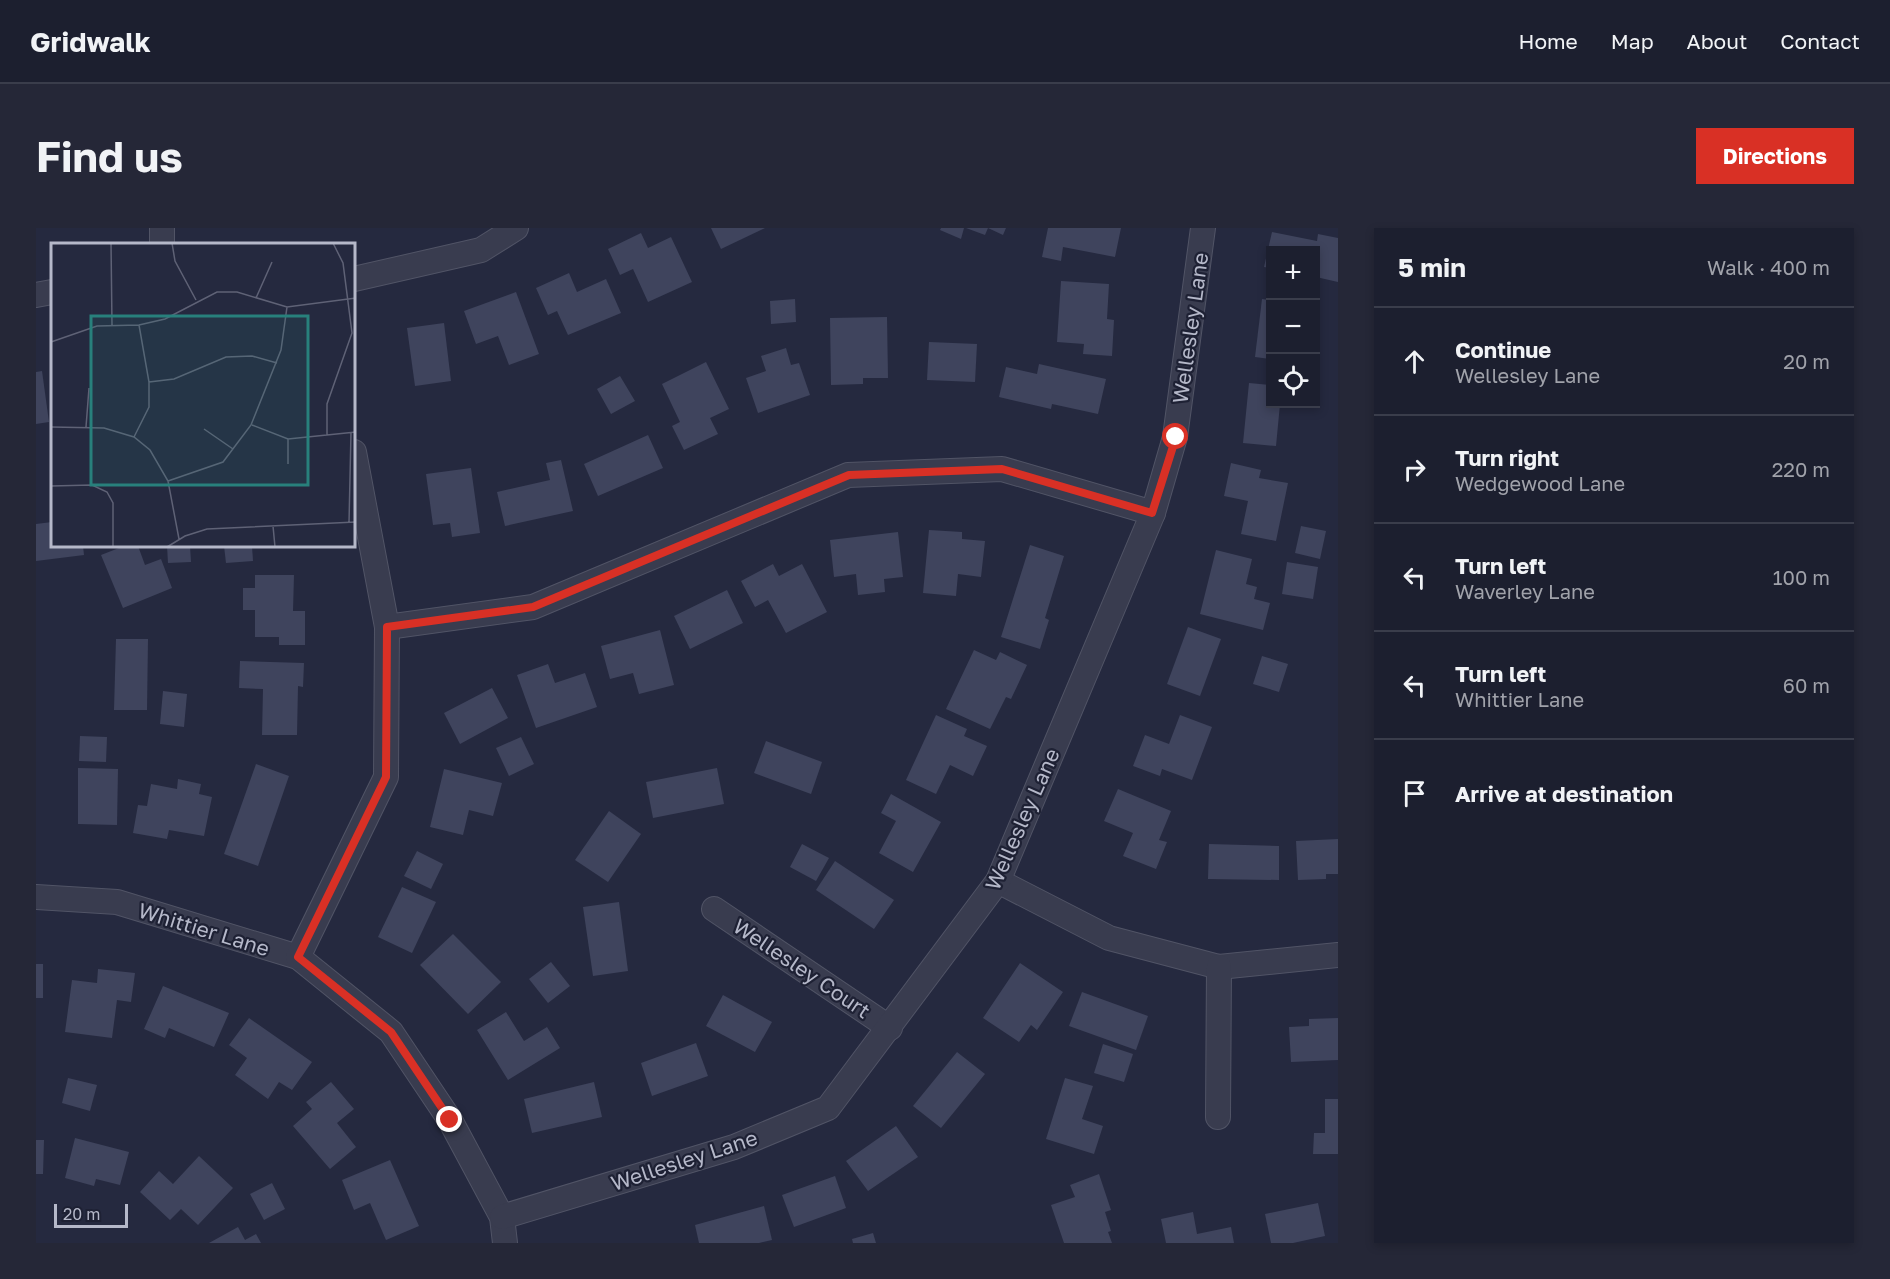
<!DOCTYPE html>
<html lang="en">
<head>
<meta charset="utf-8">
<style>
  :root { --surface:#1c1f2f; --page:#252737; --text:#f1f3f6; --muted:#a0a2aa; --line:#3a3d4b; --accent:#d93025 }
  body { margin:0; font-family:"Golos Text",sans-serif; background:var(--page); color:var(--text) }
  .controls { position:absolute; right:18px; top:18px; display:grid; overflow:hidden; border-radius:0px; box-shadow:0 3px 9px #0003 }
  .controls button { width:54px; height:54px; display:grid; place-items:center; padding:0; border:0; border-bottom:2px solid var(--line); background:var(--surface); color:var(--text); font:30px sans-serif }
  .scale { position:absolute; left:18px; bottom:15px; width:74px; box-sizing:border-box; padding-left:6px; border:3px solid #b5b8c9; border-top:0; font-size:16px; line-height:21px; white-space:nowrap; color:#b5b8c9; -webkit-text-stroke:4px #1e2134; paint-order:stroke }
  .stop { position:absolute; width:18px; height:18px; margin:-14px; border:4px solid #d93025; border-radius:50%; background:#fff }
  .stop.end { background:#d93025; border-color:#fff; box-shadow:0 2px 6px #0008 }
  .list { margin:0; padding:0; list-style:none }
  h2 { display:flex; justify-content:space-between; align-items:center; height:78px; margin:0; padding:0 24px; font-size:26px }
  h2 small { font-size:20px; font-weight:400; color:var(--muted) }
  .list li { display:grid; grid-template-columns:39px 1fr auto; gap:18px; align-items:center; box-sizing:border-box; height:108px; padding:0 24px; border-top:2px solid var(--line) }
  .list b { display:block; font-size:22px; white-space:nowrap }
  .list p { margin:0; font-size:20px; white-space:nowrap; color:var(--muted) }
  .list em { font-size:20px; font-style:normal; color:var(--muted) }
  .icon { flex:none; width:33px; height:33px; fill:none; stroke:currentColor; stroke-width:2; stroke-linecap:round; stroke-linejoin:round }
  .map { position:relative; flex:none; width:1302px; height:1015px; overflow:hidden; border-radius:0px }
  header { display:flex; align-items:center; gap:36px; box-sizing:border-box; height:84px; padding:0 30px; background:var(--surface); border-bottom:2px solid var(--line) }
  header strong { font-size:28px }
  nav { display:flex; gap:33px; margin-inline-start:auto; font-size:21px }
  .intro { display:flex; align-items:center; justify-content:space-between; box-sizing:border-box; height:144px; padding:0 36px }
  h1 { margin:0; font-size:42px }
  .button { padding:15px 27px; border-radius:0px; background:var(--accent); color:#fff; font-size:21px; font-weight:700 }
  main { display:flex; gap:36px; padding:0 36px }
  aside { flex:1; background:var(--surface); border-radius:0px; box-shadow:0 3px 9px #0003 }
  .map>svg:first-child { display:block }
  .building { fill:#3f445d }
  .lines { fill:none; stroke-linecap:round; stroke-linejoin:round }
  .minor-casing { stroke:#515466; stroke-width:26 }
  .minor { stroke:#393c4f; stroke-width:24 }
  .route { stroke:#d93025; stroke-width:8 }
  .labels { text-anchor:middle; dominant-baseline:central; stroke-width:4.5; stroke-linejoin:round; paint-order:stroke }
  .street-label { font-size:21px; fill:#b5b8c9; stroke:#1e2134 }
  .inset-road { fill:none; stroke:#5f6276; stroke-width:1.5 }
  .view { fill:#28807c; fill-opacity:0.15; stroke:#28807c; stroke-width:3 }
  .inset-edge { fill:none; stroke:#b5b8c9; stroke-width:3 }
</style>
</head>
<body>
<header>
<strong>Gridwalk</strong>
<nav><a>Home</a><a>Map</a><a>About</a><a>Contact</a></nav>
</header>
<div class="intro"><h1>Find us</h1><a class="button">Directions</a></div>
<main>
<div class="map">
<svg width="1302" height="1015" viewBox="0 0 1302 1015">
  <rect width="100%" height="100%" fill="#25293f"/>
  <g class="building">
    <polygon points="675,0 729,0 685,21"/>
    <polygon points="905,0 928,0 925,11 904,2"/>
    <polygon points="930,0 970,0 967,7 952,0 949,7"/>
    <polygon points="1012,0 1085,0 1079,29 1027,19 1025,33 1006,29"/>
    <polygon points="1236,4 1281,13 1282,6 1302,10 1302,54 1280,49 1280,22 1234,22 1234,40 1228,39"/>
    <polygon points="605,5 612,20 635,9 656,54 612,74 597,41 584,47 572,21"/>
    <polygon points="533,45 541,64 570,51 585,85 532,107 521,83 512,87 500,60"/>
    <polygon points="1025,53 1073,56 1071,91 1078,92 1076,128 1047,126 1048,116 1021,114"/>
    <polygon points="480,64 503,126 473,137 462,108 440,116 428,83"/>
    <polygon points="759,71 760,94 735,96 734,73"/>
    <polygon points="1226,71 1234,72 1234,131 1219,129"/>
    <polygon points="851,89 852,150 827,150 827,156 795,157 794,90"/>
    <polygon points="408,95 415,153 379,158 371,100"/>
    <polygon points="893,114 941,116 939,154 891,152"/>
    <polygon points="750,120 755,137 763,135 774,167 722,185 710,150 730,143 725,128"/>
    <polygon points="670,134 693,181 674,190 682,206 648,222 636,198 644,194 626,156"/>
    <polygon points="1003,136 1070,151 1062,186 1016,176 1015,181 963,169 970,139 1001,146"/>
    <polygon points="6,143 13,194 0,196 0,144"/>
    <polygon points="584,148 599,173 575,186 561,161"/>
    <polygon points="1213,155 1234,157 1234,176 1244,176 1240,218 1207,215"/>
    <polygon points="612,207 627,240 562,268 548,236"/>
    <polygon points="525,232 537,283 469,298 461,264 514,252 510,235"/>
    <polygon points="1195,235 1225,242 1223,250 1252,255 1240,313 1205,306 1212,273 1188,268"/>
    <polygon points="435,240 444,305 416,309 414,295 397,297 390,246"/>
    <polygon points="16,294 16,318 47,318 48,327 0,333 0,296"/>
    <polygon points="1265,298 1290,303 1284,331 1259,325"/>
    <polygon points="893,302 926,304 926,311 949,313 945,349 922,346 920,368 887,365"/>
    <polygon points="862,304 867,349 848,351 849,364 822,367 820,346 798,349 794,312"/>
    <polygon points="994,317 1028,328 1009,390 1013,392 1004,421 965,409"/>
    <polygon points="88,318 102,318 109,337 125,331 136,360 87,380 65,327"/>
    <polygon points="131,318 154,318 155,334 132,335"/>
    <polygon points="188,318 216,318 217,333 190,335"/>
    <polygon points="1180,322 1216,331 1210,356 1221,359 1218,371 1234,375 1227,402 1164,386"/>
    <polygon points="1251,334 1282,339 1277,371 1246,366"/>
    <polygon points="737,336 743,348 766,336 791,384 750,405 732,372 719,379 705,353"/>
    <polygon points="219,347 258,347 257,383 269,383 269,417 243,417 243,409 219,409 219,382 207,382 207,360 219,360"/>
    <polygon points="691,362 707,395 654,421 638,388"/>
    <polygon points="1152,399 1185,411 1164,468 1131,456"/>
    <polygon points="624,402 638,457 603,466 597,445 574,451 565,418"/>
    <polygon points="80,411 112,411 111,482 78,482"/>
    <polygon points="938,422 960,432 964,424 991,437 975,471 970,469 954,501 910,481"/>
    <polygon points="1226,428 1252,436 1243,464 1217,456"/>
    <polygon points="204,433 268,435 267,459 262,458 261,507 226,507 227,461 203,460"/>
    <polygon points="512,436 519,455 549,445 561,479 500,500 481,447"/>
    <polygon points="456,460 472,490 424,516 408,485"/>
    <polygon points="127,463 151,466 148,499 124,496"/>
    <polygon points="900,487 931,501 928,508 951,518 937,548 914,537 900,566 870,552"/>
    <polygon points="1144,487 1176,499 1156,552 1126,541 1124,548 1097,538 1109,507 1133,516"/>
    <polygon points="44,508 71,509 70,534 43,533"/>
    <polygon points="485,509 498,536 473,548 460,520"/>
    <polygon points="730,513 786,534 775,566 718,545"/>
    <polygon points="220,536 253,548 222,638 188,626"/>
    <polygon points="42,540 82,541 81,597 42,596"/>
    <polygon points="681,540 688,576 617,590 610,554"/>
    <polygon points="408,541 466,555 457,588 433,582 427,607 394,599"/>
    <polygon points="142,551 165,556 163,566 176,569 168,608 133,602 131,611 97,605 102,577 111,578 115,556 141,561"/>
    <polygon points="1082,561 1135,583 1123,612 1131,614 1120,641 1087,628 1097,605 1068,593"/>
    <polygon points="855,566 905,594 877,644 843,625 860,593 845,585"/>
    <polygon points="573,583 605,606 572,654 539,632"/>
    <polygon points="1302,611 1302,646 1290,646 1290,651 1262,652 1260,613"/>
    <polygon points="766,616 793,630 780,653 754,639"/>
    <polygon points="1173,616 1243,618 1243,652 1172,651"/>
    <polygon points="381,623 407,636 395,661 368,648"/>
    <polygon points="799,633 858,672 838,701 780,662"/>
    <polygon points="366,659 400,674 376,725 342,709"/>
    <polygon points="583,674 592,743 557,748 547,679"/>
    <polygon points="417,706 465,754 432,786 384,737"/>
    <polygon points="515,734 534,758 512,775 493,751"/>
    <polygon points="984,735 1027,764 1001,802 995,797 983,814 947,790"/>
    <rect x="0" y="736" width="7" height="34"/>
    <polygon points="62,741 99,745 95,774 81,772 76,810 29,804 36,752 61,755"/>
    <polygon points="127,758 193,785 178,819 133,800 129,810 108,801"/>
    <polygon points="1046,764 1112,788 1100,822 1033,798"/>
    <polygon points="687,767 736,794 719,824 670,798"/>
    <polygon points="470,784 488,813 511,799 524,820 472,852 441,802"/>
    <polygon points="213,790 276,834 256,862 243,854 232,871 199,847 211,830 193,817"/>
    <polygon points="1302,790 1302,832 1255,834 1253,799 1273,798 1273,791"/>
    <polygon points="660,815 672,848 616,868 605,835"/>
    <polygon points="1067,816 1097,826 1088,854 1058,845"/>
    <polygon points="921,824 949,846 905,900 877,878"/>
    <polygon points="32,850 61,857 54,883 26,875"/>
    <polygon points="1029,850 1057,858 1046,891 1067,898 1058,926 1010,911"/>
    <polygon points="295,854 318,881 301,895 320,919 294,941 257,898 276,881 270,874"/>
    <polygon points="558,854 566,889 496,905 488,871"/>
    <polygon points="1289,871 1302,871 1302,926 1277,926 1278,905 1289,905"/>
    <polygon points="860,898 882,929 832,963 810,933"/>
    <polygon points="39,910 93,924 84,957 60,951 58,958 29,950"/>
    <polygon points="0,912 8,912 7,946 0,946"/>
    <polygon points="163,928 197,960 162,997 145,981 134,992 104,964 123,943 137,956"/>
    <polygon points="354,932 383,998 350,1012 334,975 318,982 306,952"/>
    <polygon points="1063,946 1075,982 1069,984 1075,1003 1072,1004 1076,1015 1028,1015 1015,977 1039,969 1034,957"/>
    <polygon points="799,948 810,980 758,999 746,967"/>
    <polygon points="236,955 249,981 228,992 214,966"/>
    <polygon points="1282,975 1289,1008 1257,1015 1235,1015 1229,986"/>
    <polygon points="728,978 736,1012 723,1015 663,1015 659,997"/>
    <polygon points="1157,984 1161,1006 1195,999 1198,1015 1130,1015 1125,991"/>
    <polygon points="202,999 209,1012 220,1006 225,1015 173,1015"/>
    <polygon points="837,1005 840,1015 817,1015 816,1011"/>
  </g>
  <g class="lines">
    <defs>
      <g id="minor">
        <polyline points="126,16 126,0"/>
        <polyline points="318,51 445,22 480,0"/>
        <polyline points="0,67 16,64"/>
        <polyline points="351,399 497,379 812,247 966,241 1117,285"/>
        <polyline points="962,653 1073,710 1183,739 1302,727"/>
        <polyline points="0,669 81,674 262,729 355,804 414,892 466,989 469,1015"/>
        <polyline points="678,681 854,800"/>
        <polyline points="262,729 350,549 351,399 318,224"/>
        <polyline points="1182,889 1183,739"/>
        <polyline points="466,989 698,919 792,880 962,653 1117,285 1139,209 1167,0"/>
      </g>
    </defs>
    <use href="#minor" class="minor-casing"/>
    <use href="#minor" class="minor"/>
  </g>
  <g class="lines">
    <polyline class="route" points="414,892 355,804 262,729 350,549 351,399 497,379 813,247 966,241 1116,285 1140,209"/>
  </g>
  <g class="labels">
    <g class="street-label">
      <text transform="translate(1154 100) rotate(-82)">Wellesley Lane</text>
      <text transform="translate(986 591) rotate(-66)">Wellesley Lane</text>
      <text transform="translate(168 701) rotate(17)">Whittier Lane</text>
      <text transform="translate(766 740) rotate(34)">Wellesley Court</text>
      <text transform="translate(648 932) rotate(-18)">Wellesley Lane</text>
    </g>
  </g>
  <g transform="translate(15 15)">
    <rect width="304" height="304" fill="#25293f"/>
    <path class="inset-road" d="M60,0L61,82M121,0L124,18L145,57M205,55L221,19M0,99L46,83L88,82L114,76L166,49H186L236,64L305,55M98,139L123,136L175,114L201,113L226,120M201,182L237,196L305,189M0,184L53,185L83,194L99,207L117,238L128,296M35,184L38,145M153,186L182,206M276,192V161L301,90L292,20L282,0M83,194L98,164V139L88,82M237,221V196M117,238L172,219L200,182L230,107L236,64M0,243L41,242L56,249L62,260V304M298,280L300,189M222,283L224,304M116,304L134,293L156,286L305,279"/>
    <path class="view" d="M40,73H257V242H40Z"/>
    <rect width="304" height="304" class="inset-edge"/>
  </g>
</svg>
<div class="controls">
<button>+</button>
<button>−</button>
<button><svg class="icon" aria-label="locate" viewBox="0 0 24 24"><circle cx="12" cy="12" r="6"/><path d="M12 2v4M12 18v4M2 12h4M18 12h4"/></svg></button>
</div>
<div class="scale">20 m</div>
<div class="stop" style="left:1140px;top:209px"></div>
<div class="stop end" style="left:414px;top:892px"></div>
</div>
<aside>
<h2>5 min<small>Walk · 400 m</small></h2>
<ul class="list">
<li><svg class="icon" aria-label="ahead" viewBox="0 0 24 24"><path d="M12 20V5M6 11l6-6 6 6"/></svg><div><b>Continue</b><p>Wellesley Lane</p></div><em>20 m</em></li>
<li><svg class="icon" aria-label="right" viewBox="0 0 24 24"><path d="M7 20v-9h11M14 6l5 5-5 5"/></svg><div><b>Turn right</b><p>Wedgewood Lane</p></div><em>220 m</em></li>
<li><svg class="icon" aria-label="left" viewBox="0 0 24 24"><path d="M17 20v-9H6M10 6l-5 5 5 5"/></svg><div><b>Turn left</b><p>Waverley Lane</p></div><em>100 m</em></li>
<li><svg class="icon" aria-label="left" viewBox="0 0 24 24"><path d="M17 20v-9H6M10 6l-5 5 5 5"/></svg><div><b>Turn left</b><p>Whittier Lane</p></div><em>60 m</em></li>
<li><svg class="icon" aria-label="arrive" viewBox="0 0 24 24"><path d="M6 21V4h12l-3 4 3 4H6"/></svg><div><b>Arrive at destination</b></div></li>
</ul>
</aside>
</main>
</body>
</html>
